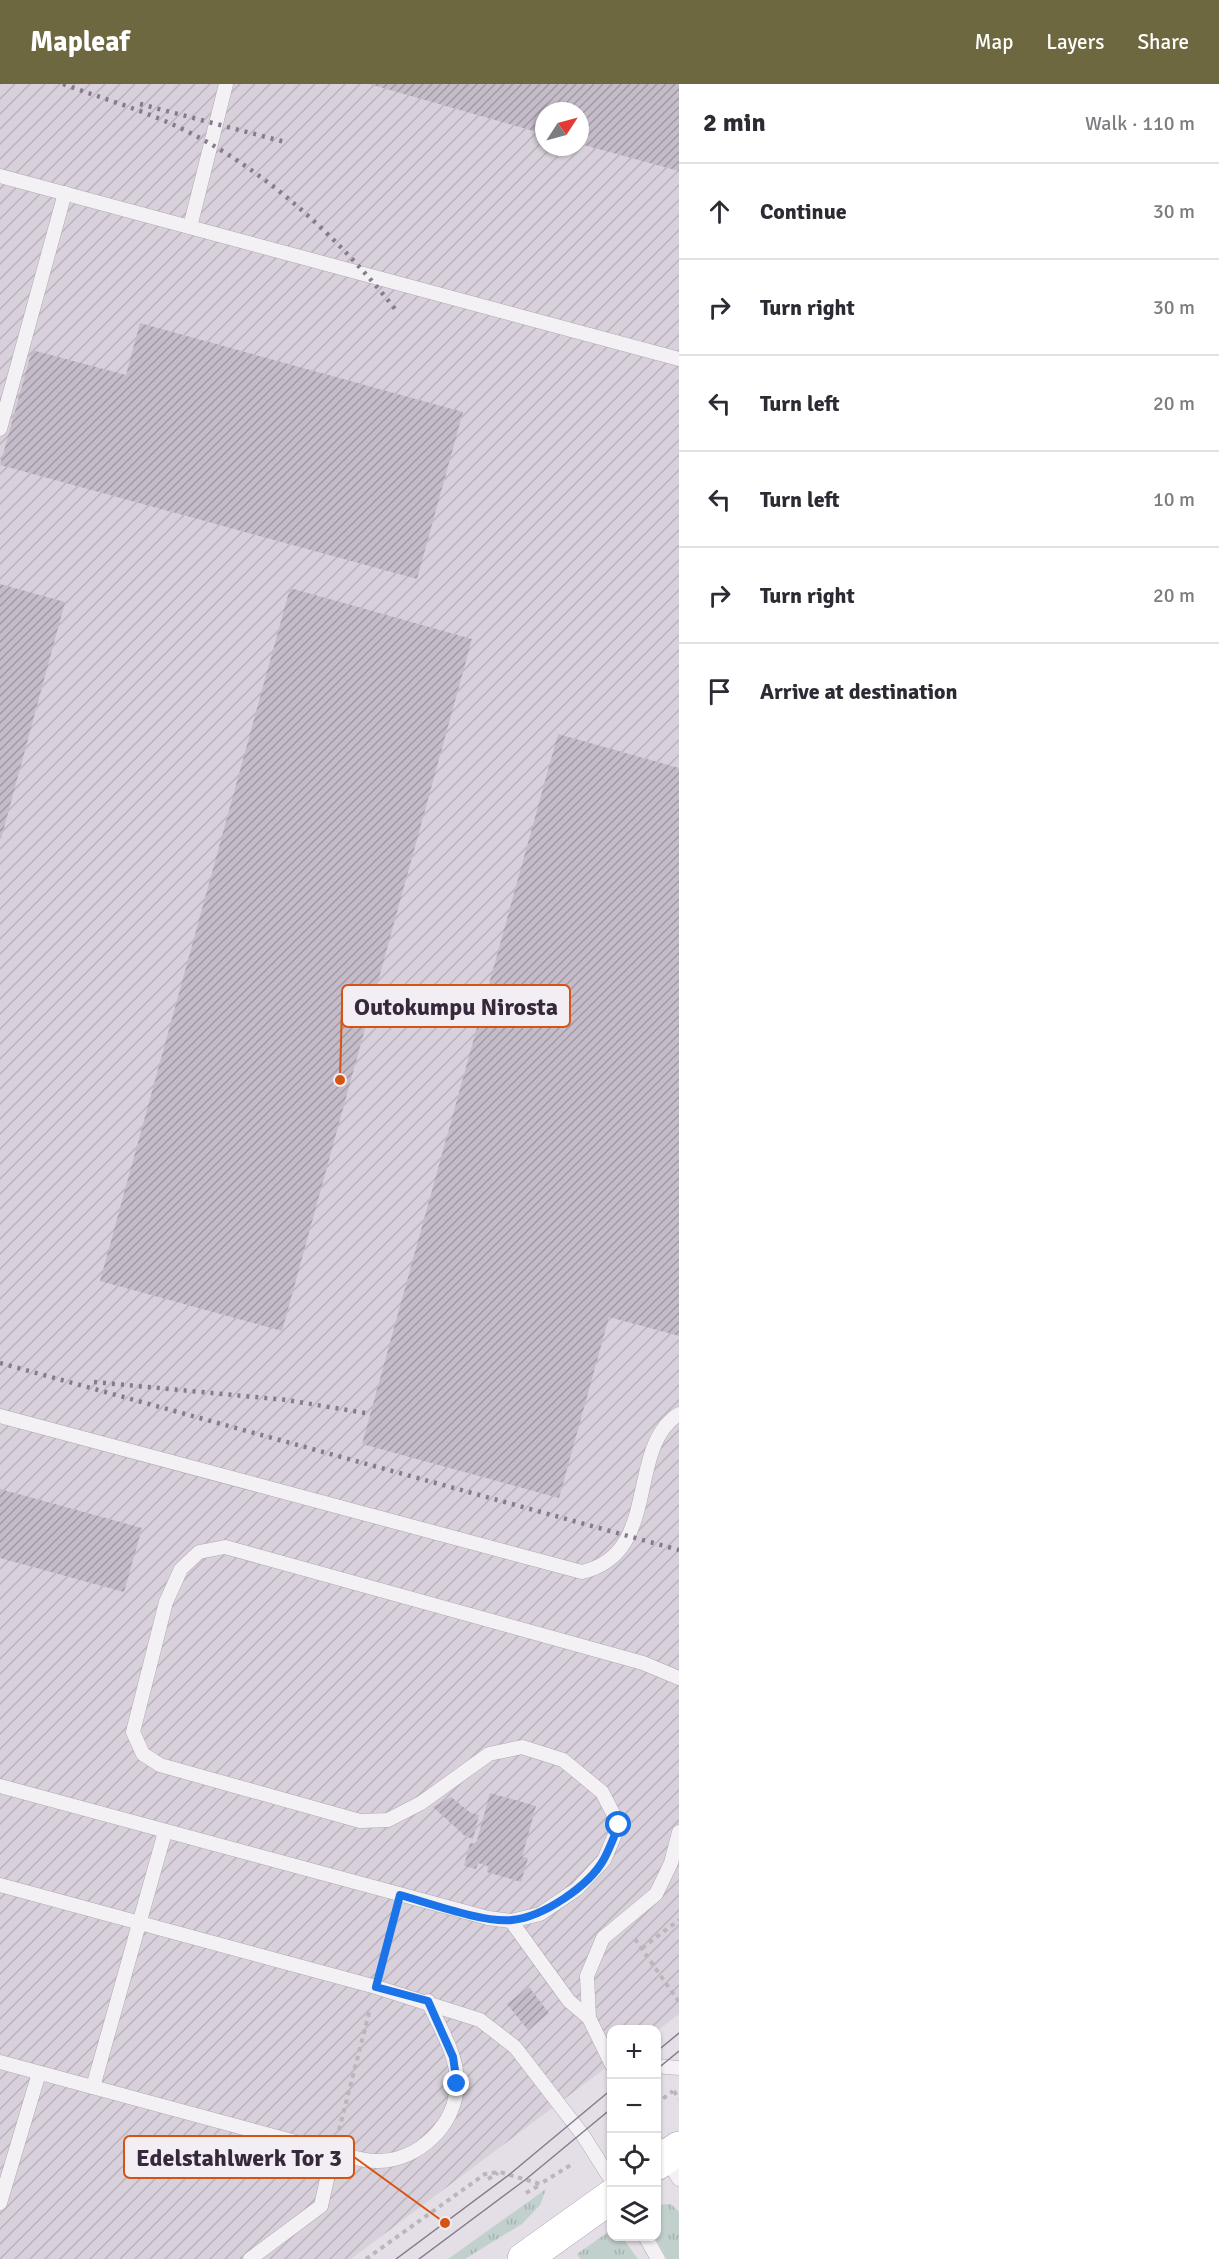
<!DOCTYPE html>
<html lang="en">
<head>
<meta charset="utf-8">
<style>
  :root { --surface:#fff; --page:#f7f7f7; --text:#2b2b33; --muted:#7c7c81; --line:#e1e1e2; --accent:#6e6840 }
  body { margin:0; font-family:Signika,sans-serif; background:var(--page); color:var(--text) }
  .controls { position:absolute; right:18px; bottom:18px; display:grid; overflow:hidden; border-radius:12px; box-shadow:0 2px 4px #0004 }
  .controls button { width:54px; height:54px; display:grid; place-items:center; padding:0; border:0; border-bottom:2px solid var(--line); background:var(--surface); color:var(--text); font:30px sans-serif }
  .compass { position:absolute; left:535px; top:18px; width:54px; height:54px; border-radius:50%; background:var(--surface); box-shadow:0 2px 4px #0004; rotate:54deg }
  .stop { position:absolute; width:18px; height:18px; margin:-14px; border:4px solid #1a73e8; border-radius:50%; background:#fff }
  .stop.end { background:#1a73e8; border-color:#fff; box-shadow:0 2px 6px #0008 }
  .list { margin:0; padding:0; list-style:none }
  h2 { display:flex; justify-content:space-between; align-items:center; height:78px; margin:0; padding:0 24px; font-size:26px }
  h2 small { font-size:20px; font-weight:400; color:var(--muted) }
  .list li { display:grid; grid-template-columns:39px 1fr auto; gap:18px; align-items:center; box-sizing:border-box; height:96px; padding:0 24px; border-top:2px solid var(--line) }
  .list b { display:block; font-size:22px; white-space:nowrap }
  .list em { font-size:20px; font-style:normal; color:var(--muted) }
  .icon { flex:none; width:33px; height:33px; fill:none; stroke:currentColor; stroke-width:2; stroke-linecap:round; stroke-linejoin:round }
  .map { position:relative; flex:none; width:679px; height:2175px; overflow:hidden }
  header { display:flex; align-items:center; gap:36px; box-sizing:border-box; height:84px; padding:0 30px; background:var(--accent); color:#fff }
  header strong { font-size:28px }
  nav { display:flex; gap:33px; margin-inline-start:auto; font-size:21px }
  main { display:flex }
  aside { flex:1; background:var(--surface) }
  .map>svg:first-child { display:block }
  .industrial { fill:url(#industrial-furrows); fill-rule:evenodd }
  .grass { fill:url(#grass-tufts) }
  .building { fill:url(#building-hatch) }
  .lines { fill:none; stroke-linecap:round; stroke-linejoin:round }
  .service-casing { stroke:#b0a8b3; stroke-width:15 }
  .primary-casing { stroke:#aa9fb1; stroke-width:34 }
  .path { stroke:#bbb5be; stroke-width:4; stroke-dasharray:4.5 4.5; stroke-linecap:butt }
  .service { stroke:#f4f1f5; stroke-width:14 }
  .primary { stroke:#fff; stroke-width:33 }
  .tram { stroke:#877a8e; stroke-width:1.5 }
  .rail { stroke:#877a8e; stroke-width:4.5; stroke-dasharray:3 6; stroke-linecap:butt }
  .route { stroke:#1a73e8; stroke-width:8 }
  .leader { fill:none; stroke:#d65411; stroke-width:2 }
  .callout-dot { fill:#d65411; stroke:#f2eef4; stroke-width:2 }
  .callout { fill:#f2eef4; stroke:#d65411; stroke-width:2 }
  .callout-label { font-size:24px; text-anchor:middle; font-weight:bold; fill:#36293c }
</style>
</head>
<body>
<header>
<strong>Mapleaf</strong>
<nav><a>Map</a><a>Layers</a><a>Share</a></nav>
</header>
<main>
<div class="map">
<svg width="679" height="2175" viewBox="0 0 679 2175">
  <defs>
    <pattern id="industrial-furrows" width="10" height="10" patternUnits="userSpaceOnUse" patternTransform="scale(1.5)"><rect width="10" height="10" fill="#d8d1db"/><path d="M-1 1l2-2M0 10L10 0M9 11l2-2" fill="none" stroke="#bab3bd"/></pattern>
    <pattern id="grass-tufts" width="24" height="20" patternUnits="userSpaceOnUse" patternTransform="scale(1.5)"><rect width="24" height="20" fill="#c1d0cc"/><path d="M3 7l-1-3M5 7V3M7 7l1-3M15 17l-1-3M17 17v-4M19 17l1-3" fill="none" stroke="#a6b3b0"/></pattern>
    <pattern id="building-hatch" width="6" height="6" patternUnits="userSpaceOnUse" patternTransform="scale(1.5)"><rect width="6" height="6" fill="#c5bcc9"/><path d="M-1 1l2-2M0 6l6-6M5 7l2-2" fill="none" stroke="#a199a4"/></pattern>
  </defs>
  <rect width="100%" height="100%" fill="#e4dfe6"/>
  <path class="industrial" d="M0,0H679V1930L657,1947L612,1946L611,1980L351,2175H0ZM544,27H580V63H544Z"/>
  <g class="grass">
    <polygon points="546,2105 540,2121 522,2140 465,2175 448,2175"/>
    <polygon points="671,2120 679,2128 679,2175 667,2175 655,2153 657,2121"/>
    <polygon points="611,2146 612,2152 622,2153 638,2175 580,2175 577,2170"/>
  </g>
  <g class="building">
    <polygon points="369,0 679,0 679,87 580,60 580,27 544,27 544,50"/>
    <polygon points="140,239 463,328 417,495 0,381 32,266 126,291"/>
    <polygon points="0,500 65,518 1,755 0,754"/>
    <polygon points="290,504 472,555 282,1247 100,1197"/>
    <polygon points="558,650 679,684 679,1252 609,1233 559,1414 362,1360"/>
    <polygon points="0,1405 142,1444 124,1508 0,1474"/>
    <polygon points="490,1709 536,1722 522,1773 528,1774 521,1798 487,1788 488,1782 478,1779 476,1785 464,1782 470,1759 476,1760"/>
    <polygon points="451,1713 471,1729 479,1731 473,1755 465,1752 433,1723"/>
    <polygon points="529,1903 549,1929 528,1946 507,1920"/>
  </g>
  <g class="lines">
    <defs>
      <g id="service">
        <polyline points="0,92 679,275"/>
        <polyline points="190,143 226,0"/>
        <polyline points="0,345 65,109"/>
        <path d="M0,1332L582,1488C662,1470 625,1364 679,1330"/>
        <polyline points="0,1702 488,1834 511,1837 540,1830 577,1805 604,1776 619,1741 602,1708 563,1676 522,1663 489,1670 421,1719 388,1736 360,1737 160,1681 143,1670 133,1648 166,1518 181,1485 199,1468 225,1463 643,1579 679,1594"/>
        <polyline points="0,1801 376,1903 480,1936 515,1963 582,2050 612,2097"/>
        <polyline points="511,1837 569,1917 589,1934"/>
        <path d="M0,1978L333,2068C347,2071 364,2078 379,2077C419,2076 456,2041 457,2000C458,1971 439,1943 428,1917"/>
        <polyline points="612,1981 589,1934 587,1892 603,1854 656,1810 671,1779 679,1748"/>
        <polyline points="656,1982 679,1984"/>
        <polyline points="93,2003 165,1748"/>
        <polyline points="656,2058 679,2095"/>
        <polyline points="0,2119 39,1989"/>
        <polyline points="645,2152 658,2175"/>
        <polyline points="250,2175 321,2122 333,2068"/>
      </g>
      <g id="primary">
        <polyline points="656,2080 679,2064"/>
        <polyline points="524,2175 612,2112"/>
      </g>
    </defs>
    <use href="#service" class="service-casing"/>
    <use href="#primary" class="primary-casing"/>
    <g class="path">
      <polyline points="635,1855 679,1918"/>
      <polyline points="642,1864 679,1836"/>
      <polyline points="381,1883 395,1832"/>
      <polyline points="674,2007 679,2015"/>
      <polyline points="656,2020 673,2007"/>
      <polyline points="339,2046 370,1925"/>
      <polyline points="488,2095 498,2089"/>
      <polyline points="526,2109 540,2101"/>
      <polyline points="366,2175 485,2090 500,2088 540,2100 574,2079"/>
    </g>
    <use href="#service" class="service"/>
    <use href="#primary" class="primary"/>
    <g class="tram">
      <polyline points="656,1968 679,1949"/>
      <polyline points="656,1986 679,1967"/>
      <polyline points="396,2175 510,2090 612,2005"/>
      <polyline points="419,2175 525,2096 612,2024"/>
    </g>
    <g class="rail">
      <path d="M63,0C98,13 133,23 167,38C255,76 336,150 395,225"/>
      <polyline points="140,20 285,58"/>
      <polyline points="0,1279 679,1466"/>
      <polyline points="94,1298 287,1316 371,1330"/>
    </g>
  </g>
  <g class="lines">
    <path class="route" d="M457,2000L453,1973L428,1917L376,1903L400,1811C429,1819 484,1839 512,1836C543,1833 589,1802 604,1775C610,1764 614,1752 619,1741"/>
  </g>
  <path class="leader" d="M340 996L342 922M445 2139L354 2073"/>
  <g class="callout-dot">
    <circle cx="340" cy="996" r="6"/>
    <circle cx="445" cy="2139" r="6"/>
  </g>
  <g class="callout">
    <rect x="342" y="901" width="228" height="42" rx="6"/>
    <rect x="124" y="2052" width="230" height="42" rx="6"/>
  </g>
  <g class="callout-label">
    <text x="456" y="931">Outokumpu Nirosta</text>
    <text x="239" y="2082">Edelstahlwerk Tor 3</text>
  </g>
</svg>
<div class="controls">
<button>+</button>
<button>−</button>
<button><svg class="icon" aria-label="locate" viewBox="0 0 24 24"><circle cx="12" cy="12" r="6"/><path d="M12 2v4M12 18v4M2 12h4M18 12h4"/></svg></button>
<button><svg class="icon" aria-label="layers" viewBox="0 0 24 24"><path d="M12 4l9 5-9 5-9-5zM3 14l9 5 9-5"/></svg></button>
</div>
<svg class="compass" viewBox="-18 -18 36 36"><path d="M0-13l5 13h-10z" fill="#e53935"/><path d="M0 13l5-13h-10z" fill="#7c7c81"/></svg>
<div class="stop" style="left:619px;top:1741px"></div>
<div class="stop end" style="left:457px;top:2000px"></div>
</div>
<aside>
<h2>2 min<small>Walk · 110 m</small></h2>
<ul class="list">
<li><svg class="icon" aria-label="ahead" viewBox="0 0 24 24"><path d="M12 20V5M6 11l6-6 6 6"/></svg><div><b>Continue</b></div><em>30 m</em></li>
<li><svg class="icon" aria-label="right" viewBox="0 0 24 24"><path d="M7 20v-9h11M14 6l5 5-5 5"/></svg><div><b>Turn right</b></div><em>30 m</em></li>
<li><svg class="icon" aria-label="left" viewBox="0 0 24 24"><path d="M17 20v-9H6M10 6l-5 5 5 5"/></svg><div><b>Turn left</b></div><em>20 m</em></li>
<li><svg class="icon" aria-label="left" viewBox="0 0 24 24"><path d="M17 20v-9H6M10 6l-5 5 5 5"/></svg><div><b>Turn left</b></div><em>10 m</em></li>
<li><svg class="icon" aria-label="right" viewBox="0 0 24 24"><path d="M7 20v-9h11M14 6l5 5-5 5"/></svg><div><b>Turn right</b></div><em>20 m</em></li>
<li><svg class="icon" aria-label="arrive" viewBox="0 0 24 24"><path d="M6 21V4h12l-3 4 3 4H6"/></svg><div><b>Arrive at destination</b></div></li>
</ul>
</aside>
</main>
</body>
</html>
